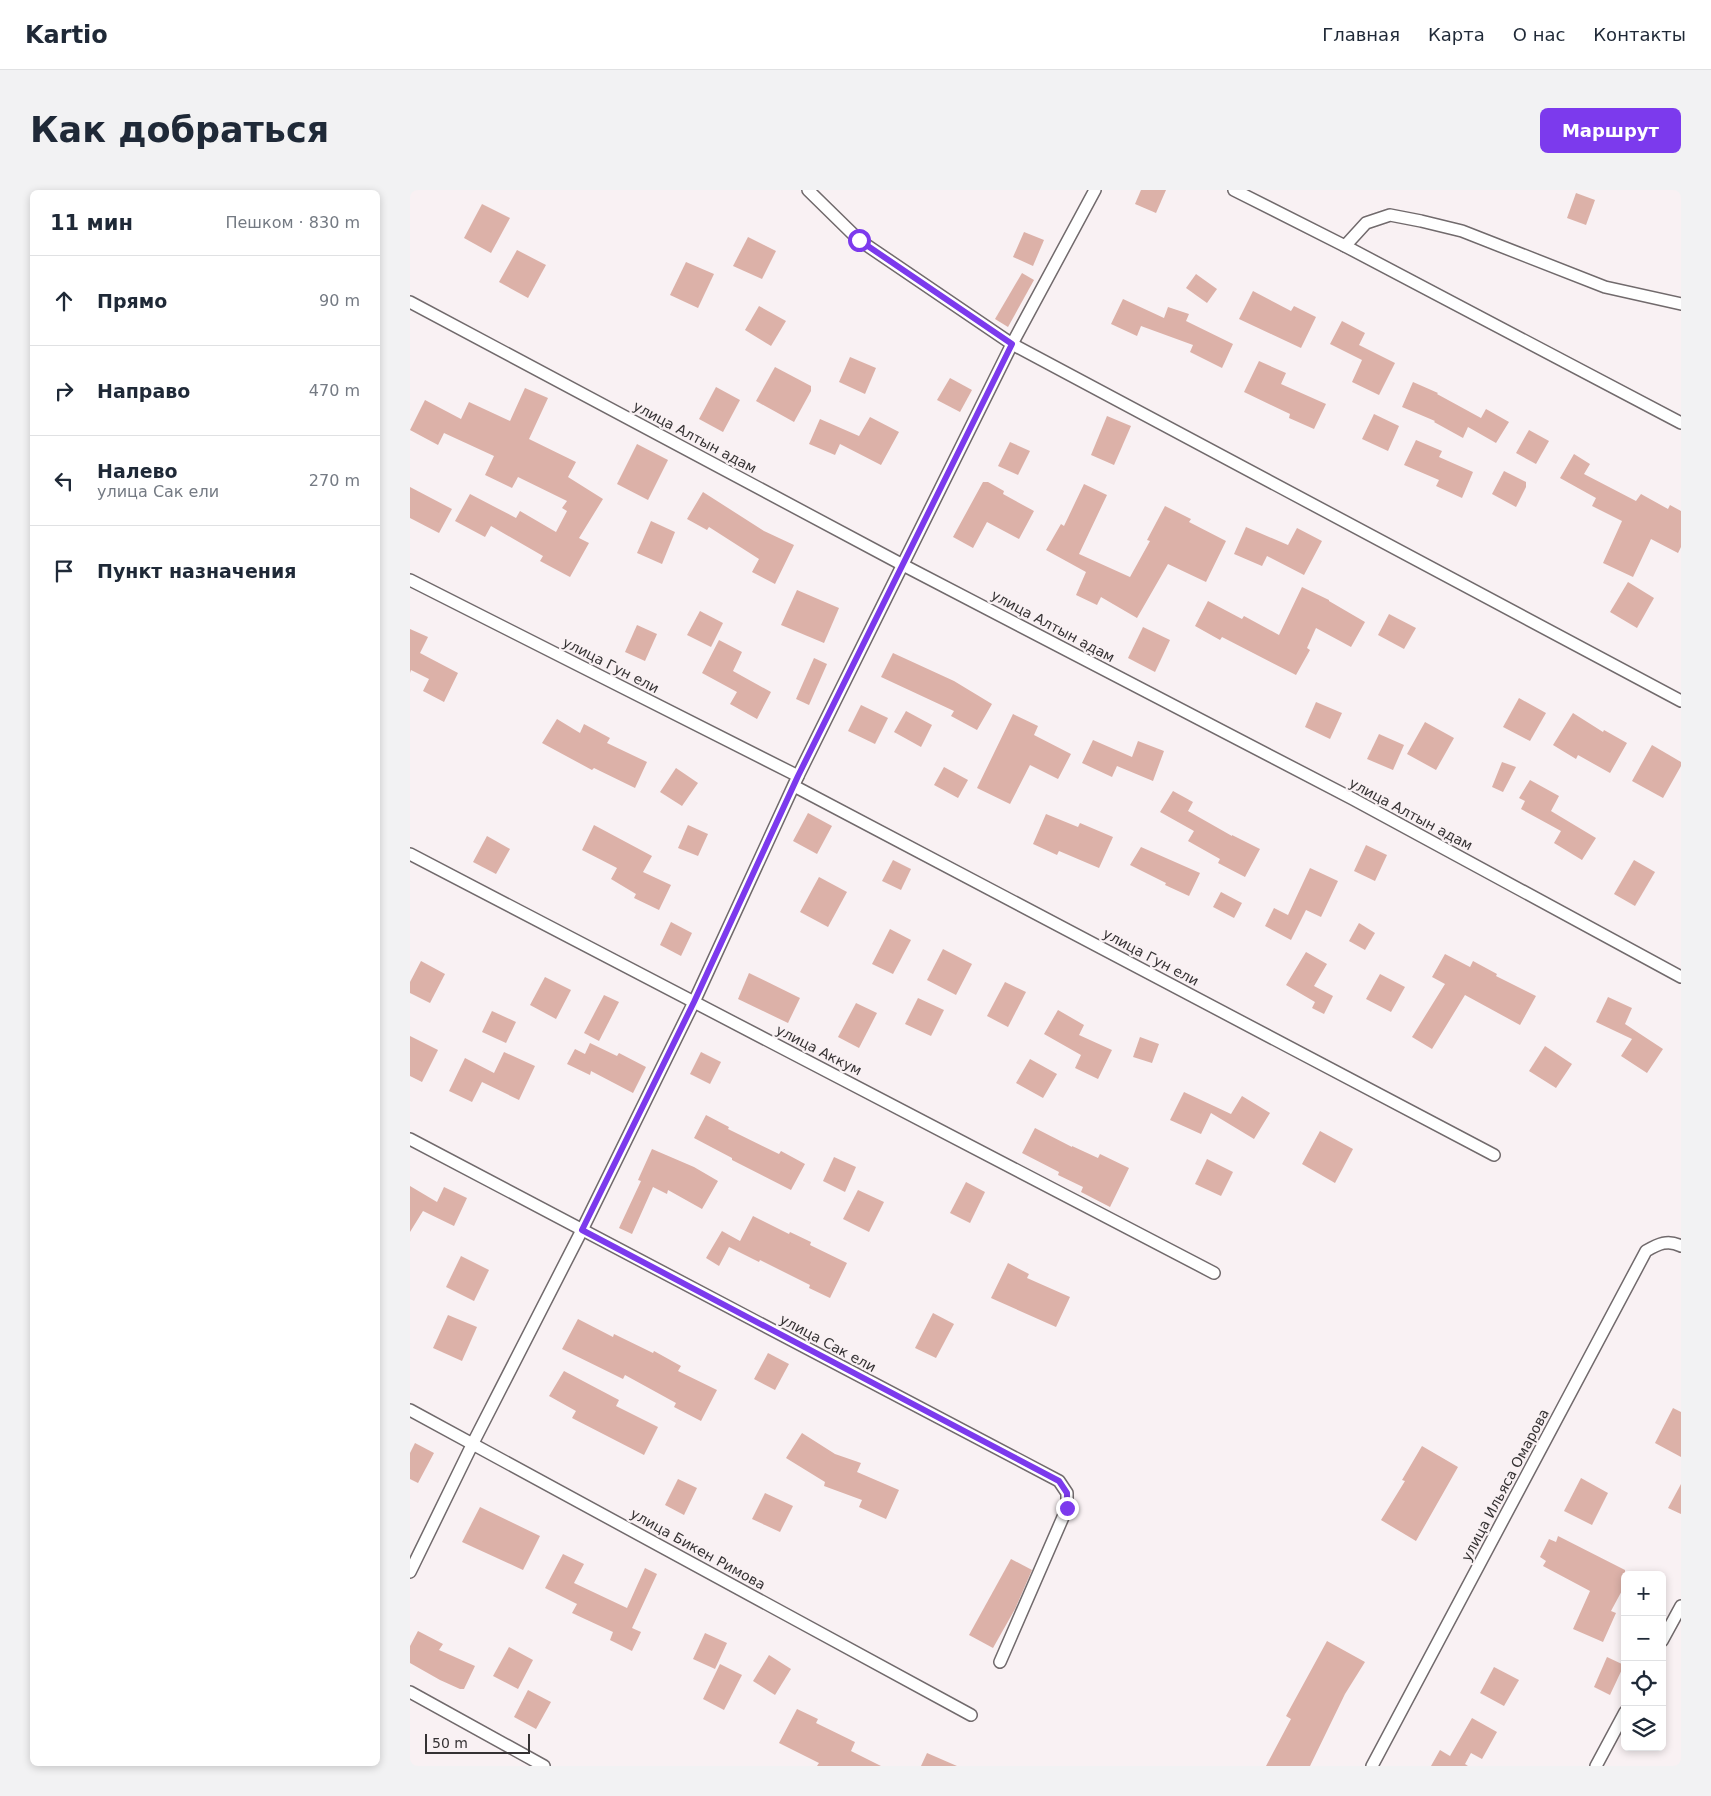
<!DOCTYPE html>
<html lang="ru">
<head>
<meta charset="utf-8">
<style>
  :root { --surface:#fff; --page:#f2f2f3; --text:#1f2937; --muted:#747a83; --line:#e0e1e3; --accent:#7c3aed }
  body { margin:0; font-family:"DejaVu Sans",sans-serif; background:var(--page); color:var(--text) }
  .controls { position:absolute; right:15px; bottom:15px; display:grid; overflow:hidden; border-radius:8px; box-shadow:0 2px 8px #0003 }
  .controls button { width:45px; height:45px; display:grid; place-items:center; padding:0; border:0; border-bottom:1px solid var(--line); background:var(--surface); color:var(--text); font:25px sans-serif }
  .scale { position:absolute; left:15px; bottom:12px; width:105px; box-sizing:border-box; padding-left:5px; border:2px solid #353233; border-top:0; font-size:14px; line-height:18px; white-space:nowrap; color:#353233; -webkit-text-stroke:4px #f9f1f3; paint-order:stroke }
  .stop { position:absolute; width:15px; height:15px; margin:-11px; border:4px solid #7c3aed; border-radius:50%; background:#fff }
  .stop.end { background:#7c3aed; border-color:#fff; box-shadow:0 1px 5px #0008 }
  .list { margin:0; padding:0; list-style:none }
  h2 { display:flex; justify-content:space-between; align-items:center; height:65px; margin:0; padding:0 20px; font-size:21px }
  h2 small { font-size:16px; font-weight:400; color:var(--muted) }
  .list li { display:grid; grid-template-columns:32px 1fr auto; gap:15px; align-items:center; box-sizing:border-box; height:90px; padding:0 20px; border-top:1px solid var(--line) }
  .list b { display:block; font-size:19px; white-space:nowrap }
  .list p { margin:0; font-size:16px; white-space:nowrap; color:var(--muted) }
  .list em { font-size:16px; font-style:normal; color:var(--muted) }
  .icon { flex:none; width:28px; height:28px; fill:none; stroke:currentColor; stroke-width:2; stroke-linecap:round; stroke-linejoin:round }
  .map { position:relative; flex:none; width:1271px; height:1576px; overflow:hidden; border-radius:8px }
  header { display:flex; align-items:center; gap:30px; box-sizing:border-box; height:70px; padding:0 25px; background:var(--surface); border-bottom:1px solid var(--line) }
  header strong { font-size:24px }
  nav { display:flex; gap:28px; margin-inline-start:auto; font-size:18px }
  .intro { display:flex; align-items:center; justify-content:space-between; box-sizing:border-box; height:120px; padding:0 30px }
  h1 { margin:0; font-size:35px }
  .button { padding:12px 22px; border-radius:8px; background:var(--accent); color:#fff; font-size:18px; font-weight:700 }
  main { display:flex; gap:30px; padding:0 30px }
  aside { flex:1; background:var(--surface); border-radius:8px; box-shadow:0 2px 8px #0003 }
  .map>svg:first-child { display:block }
  .building { fill:#dcb1a8 }
  .lines { fill:none; stroke-linecap:round; stroke-linejoin:round }
  .minor-casing { stroke:#716a6c; stroke-width:14 }
  .minor { stroke:#fff; stroke-width:11 }
  .route { stroke:#7c3aed; stroke-width:6 }
  .labels { text-anchor:middle; dominant-baseline:central; stroke-width:4.5; stroke-linejoin:round; paint-order:stroke }
  .street-label { font-size:14px; fill:#353233; stroke:#f9f1f3 }
</style>
</head>
<body>
<header>
<strong>Kartio</strong>
<nav><a>Главная</a><a>Карта</a><a>О нас</a><a>Контакты</a></nav>
</header>
<div class="intro"><h1>Как добраться</h1><a class="button">Маршрут</a></div>
<main>
<aside>
<h2>11 мин<small>Пешком · 830 m</small></h2>
<ul class="list">
<li><svg class="icon" aria-label="ahead" viewBox="0 0 24 24"><path d="M12 20V5M6 11l6-6 6 6"/></svg><div><b>Прямо</b></div><em>90 m</em></li>
<li><svg class="icon" aria-label="right" viewBox="0 0 24 24"><path d="M7 20v-9h11M14 6l5 5-5 5"/></svg><div><b>Направо</b></div><em>470 m</em></li>
<li><svg class="icon" aria-label="left" viewBox="0 0 24 24"><path d="M17 20v-9H6M10 6l-5 5 5 5"/></svg><div><b>Налево</b><p>улица Сак ели</p></div><em>270 m</em></li>
<li><svg class="icon" aria-label="arrive" viewBox="0 0 24 24"><path d="M6 21V4h12l-3 4 3 4H6"/></svg><div><b>Пункт назначения</b></div></li>
</ul>
</aside>
<div class="map">
<svg width="1271" height="1576" viewBox="0 0 1271 1576">
  <rect width="100%" height="100%" fill="#f9f1f3"/>
  <g class="building">
    <polygon points="731,0 756,0 746,23 725,14"/>
    <polygon points="1166,3 1185,10 1176,35 1157,28"/>
    <polygon points="72,14 100,28 81,63 54,48"/>
    <polygon points="614,42 634,50 623,76 603,67"/>
    <polygon points="338,47 366,61 352,89 323,76"/>
    <polygon points="107,60 136,75 118,108 89,92"/>
    <polygon points="276,72 304,84 288,118 260,105"/>
    <polygon points="612,83 624,90 598,137 585,129"/>
    <polygon points="786,84 807,99 797,113 776,98"/>
    <polygon points="843,101 881,121 884,116 906,127 891,158 829,129"/>
    <polygon points="713,109 754,128 758,117 779,124 776,131 823,154 812,178 780,162 783,155 731,136 727,146 701,134"/>
    <polygon points="349,116 376,131 361,156 335,140"/>
    <polygon points="932,131 955,143 949,155 985,173 969,205 942,192 952,170 920,154"/>
    <polygon points="440,167 466,178 455,204 429,192"/>
    <polygon points="849,171 876,183 871,194 916,214 904,239 879,228 880,224 834,202"/>
    <polygon points="365,177 401,196 401,201 384,232 346,211"/>
    <polygon points="540,188 562,200 550,222 527,210"/>
    <polygon points="1003,192 1028,203 1027,204 1071,228 1076,219 1099,232 1086,253 1058,237 1053,248 1024,232 1025,231 992,217"/>
    <polygon points="306,197 330,210 313,242 289,229"/>
    <polygon points="115,198 138,208 119,249 166,272 158,287 193,309 169,348 179,353 160,387 130,371 133,366 81,336 75,347 45,331 60,304 106,328 110,321 146,342 157,321 152,318 157,311 108,287 102,298 75,285 84,266 34,243 28,255 0,240 15,210 51,229 59,212 100,231"/>
    <polygon points="964,224 989,236 978,261 952,249"/>
    <polygon points="697,226 721,236 704,275 681,265"/>
    <polygon points="460,227 489,242 471,275 430,254 425,265 399,254 410,229 449,246"/>
    <polygon points="1119,240 1139,251 1126,274 1106,263"/>
    <polygon points="1006,250 1032,261 1029,267 1063,282 1052,308 1026,296 1029,290 994,275"/>
    <polygon points="600,252 620,261 608,285 588,276"/>
    <polygon points="227,254 258,270 238,310 207,294"/>
    <polygon points="1164,264 1180,274 1174,284 1226,311 1231,304 1258,319 1260,315 1271,321 1271,357 1268,363 1241,349 1223,387 1193,373 1212,331 1182,316 1186,308 1150,288"/>
    <polygon points="1094,281 1116,292 1116,297 1106,317 1082,304"/>
    <polygon points="573,292 578,292 594,301 593,304 624,321 609,349 577,332 563,358 543,347"/>
    <polygon points="674,294 697,305 669,364 720,387 740,351 737,350 755,316 781,329 779,332 816,351 796,392 758,374 727,428 691,407 687,415 666,405 676,382 636,360 651,334 654,336"/>
    <polygon points="0,297 42,319 29,343 0,328"/>
    <polygon points="293,302 354,341 384,355 365,394 342,382 349,369 299,337 297,340 277,329"/>
    <polygon points="241,331 265,342 252,374 227,363"/>
    <polygon points="836,337 878,355 887,338 912,351 894,385 857,366 852,376 824,364"/>
    <polygon points="1218,392 1244,408 1227,438 1200,422"/>
    <polygon points="892,397 919,410 919,411 955,432 941,457 906,438 897,458 900,460 886,485 812,447 810,450 785,436 798,411 832,429 834,426 869,445"/>
    <polygon points="387,400 429,418 414,453 371,435"/>
    <polygon points="290,421 313,433 301,457 277,445"/>
    <polygon points="979,424 1006,438 994,459 968,445"/>
    <polygon points="227,435 247,444 235,471 215,462"/>
    <polygon points="733,437 760,450 745,482 718,468"/>
    <polygon points="0,439 18,447 10,463 48,483 34,512 13,501 19,489 1,480 0,483"/>
    <polygon points="309,450 332,462 323,481 361,502 347,529 320,514 327,502 292,483"/>
    <polygon points="483,463 544,491 582,514 567,540 541,526 544,521 471,487"/>
    <polygon points="404,468 417,474 399,515 386,509"/>
    <polygon points="1109,508 1136,523 1120,551 1093,537"/>
    <polygon points="906,512 932,523 920,549 895,537"/>
    <polygon points="451,515 478,528 465,554 438,541"/>
    <polygon points="496,521 522,535 511,557 484,542"/>
    <polygon points="1163,523 1193,542 1194,540 1217,553 1200,583 1168,565 1166,569 1143,555"/>
    <polygon points="603,524 628,536 624,545 661,564 648,589 620,575 600,614 567,598"/>
    <polygon points="147,529 170,543 174,534 200,548 197,553 237,572 225,598 184,578 182,580 132,553"/>
    <polygon points="1015,532 1044,548 1026,580 997,564"/>
    <polygon points="969,544 994,555 983,580 957,569"/>
    <polygon points="683,550 722,567 728,551 754,561 743,591 707,576 702,587 672,573"/>
    <polygon points="1242,555 1271,572 1271,576 1253,608 1222,591"/>
    <polygon points="1092,572 1106,577 1093,602 1082,597"/>
    <polygon points="534,577 558,590 548,608 524,595"/>
    <polygon points="266,578 288,593 272,616 250,602"/>
    <polygon points="1120,590 1149,606 1141,621 1186,648 1172,670 1144,653 1151,641 1111,619 1115,611 1109,608"/>
    <polygon points="763,601 783,612 778,621 822,646 822,645 850,659 835,687 808,673 810,669 778,651 784,641 750,622"/>
    <polygon points="398,623 422,636 407,664 383,651"/>
    <polygon points="636,624 668,637 670,633 703,647 689,678 649,661 647,665 623,654"/>
    <polygon points="184,635 242,666 233,682 261,695 249,720 224,708 226,704 201,689 207,678 172,660"/>
    <polygon points="278,635 298,644 288,666 268,658"/>
    <polygon points="77,646 100,659 86,684 63,672"/>
    <polygon points="956,655 977,665 965,691 944,681"/>
    <polygon points="731,657 790,683 779,706 755,695 756,693 720,675"/>
    <polygon points="483,670 501,679 491,700 472,691"/>
    <polygon points="1224,670 1245,682 1225,716 1204,704"/>
    <polygon points="900,678 928,691 911,727 896,720 881,750 855,736 864,718 878,725"/>
    <polygon points="409,687 437,702 418,737 390,722"/>
    <polygon points="811,702 832,713 824,728 803,717"/>
    <polygon points="261,732 282,743 271,766 250,755"/>
    <polygon points="949,733 965,743 955,760 939,751"/>
    <polygon points="480,739 501,750 483,784 462,774"/>
    <polygon points="533,759 562,774 546,805 517,790"/>
    <polygon points="896,762 917,774 904,796 923,806 914,824 902,818 905,812 876,795"/>
    <polygon points="1035,764 1060,777 1063,771 1087,784 1086,786 1126,806 1110,835 1055,805 1022,859 1002,847 1035,794 1022,787"/>
    <polygon points="11,771 35,784 20,813 0,803 0,792"/>
    <polygon points="339,783 390,808 378,833 328,809"/>
    <polygon points="970,784 995,797 981,822 956,809"/>
    <polygon points="135,787 161,800 146,829 120,815"/>
    <polygon points="595,792 616,802 598,837 577,826"/>
    <polygon points="194,805 209,812 189,851 174,843"/>
    <polygon points="1198,807 1222,818 1215,834 1253,859 1237,883 1211,866 1222,849 1186,832"/>
    <polygon points="508,808 534,820 521,846 495,834"/>
    <polygon points="446,813 467,823 449,858 428,847"/>
    <polygon points="648,820 674,835 669,845 702,860 688,889 665,878 671,865 634,844"/>
    <polygon points="82,821 106,832 96,853 72,842"/>
    <polygon points="0,846 28,860 12,892 0,886"/>
    <polygon points="730,847 749,854 742,873 723,867"/>
    <polygon points="180,853 207,866 209,863 236,877 223,903 181,881 180,885 157,874 165,859 175,864"/>
    <polygon points="1135,856 1162,874 1146,898 1119,881"/>
    <polygon points="94,862 125,876 109,910 72,892 62,912 39,901 55,868 84,883"/>
    <polygon points="291,862 311,872 300,894 280,884"/>
    <polygon points="620,869 647,884 633,908 606,893"/>
    <polygon points="774,902 821,924 832,906 860,923 844,949 801,923 791,944 760,930"/>
    <polygon points="296,925 319,937 318,939 369,964 371,961 395,974 381,1000 322,970 322,968 284,948"/>
    <polygon points="625,938 662,957 662,956 688,968 690,964 719,978 700,1017 671,1002 673,997 648,985 649,982 612,963"/>
    <polygon points="910,941 943,959 925,993 892,974"/>
    <polygon points="242,959 284,977 308,991 292,1019 258,1000 257,1004 243,997 222,1044 209,1038 231,991 228,990"/>
    <polygon points="424,967 446,977 435,1002 413,991"/>
    <polygon points="797,969 823,982 811,1006 785,994"/>
    <polygon points="556,992 575,1002 560,1033 540,1023"/>
    <polygon points="0,996 27,1012 34,997 57,1008 44,1036 13,1021 0,1042"/>
    <polygon points="448,1000 474,1012 459,1042 433,1029"/>
    <polygon points="343,1026 379,1044 380,1042 401,1052 400,1055 437,1073 420,1108 399,1098 400,1095 350,1070 349,1072 319,1057 309,1076 296,1068 312,1041 330,1051"/>
    <polygon points="51,1066 79,1080 64,1111 36,1097"/>
    <polygon points="598,1073 619,1084 617,1088 660,1107 646,1137 581,1108"/>
    <polygon points="523,1123 544,1134 526,1168 505,1158"/>
    <polygon points="38,1125 67,1137 52,1171 23,1158"/>
    <polygon points="168,1129 203,1147 204,1144 243,1163 244,1161 271,1176 268,1181 307,1200 291,1231 264,1217 266,1213 215,1185 213,1189 152,1159"/>
    <polygon points="358,1163 379,1174 365,1200 344,1189"/>
    <polygon points="154,1181 209,1210 206,1216 248,1237 234,1265 162,1228 166,1221 139,1206"/>
    <polygon points="1263,1218 1271,1222 1271,1267 1245,1253"/>
    <polygon points="392,1243 425,1264 451,1273 447,1282 489,1300 476,1329 449,1317 452,1310 414,1296 415,1292 376,1268"/>
    <polygon points="5,1253 24,1263 8,1293 0,1289 0,1263"/>
    <polygon points="1012,1256 1048,1277 1006,1351 971,1330 995,1291 992,1290"/>
    <polygon points="1171,1288 1198,1303 1182,1335 1154,1321"/>
    <polygon points="268,1289 287,1298 274,1325 255,1315"/>
    <polygon points="1271,1294 1271,1324 1258,1318"/>
    <polygon points="355,1303 383,1316 370,1342 342,1329"/>
    <polygon points="70,1317 130,1346 113,1380 52,1352"/>
    <polygon points="1148,1346 1215,1380 1215,1395 1201,1421 1206,1423 1193,1452 1163,1439 1180,1401 1133,1376 1136,1371 1130,1367 1139,1349 1146,1352"/>
    <polygon points="153,1364 174,1374 164,1393 217,1418 235,1378 247,1384 222,1438 231,1442 222,1461 200,1450 203,1442 162,1423 167,1414 135,1398"/>
    <polygon points="601,1369 622,1380 605,1419 583,1458 559,1445"/>
    <polygon points="8,1441 33,1454 29,1460 65,1476 54,1499 50,1499 30,1490 0,1473 0,1456"/>
    <polygon points="295,1443 317,1453 305,1479 283,1469"/>
    <polygon points="917,1451 955,1472 935,1504 900,1576 856,1576 881,1529 876,1526"/>
    <polygon points="99,1457 123,1470 108,1499 83,1486"/>
    <polygon points="359,1465 381,1479 365,1505 343,1491"/>
    <polygon points="1197,1467 1214,1475 1200,1505 1184,1497"/>
    <polygon points="310,1474 332,1485 314,1520 293,1509"/>
    <polygon points="1084,1477 1109,1490 1094,1516 1070,1503"/>
    <polygon points="118,1500 141,1512 126,1539 104,1527"/>
    <polygon points="387,1519 408,1529 406,1533 445,1552 441,1561 471,1576 407,1576 409,1573 369,1553"/>
    <polygon points="1062,1528 1087,1542 1072,1569 1061,1563 1055,1574 1058,1576 1021,1576 1030,1560 1040,1566"/>
    <polygon points="517,1563 547,1576 511,1576"/>
  </g>
  <g class="lines">
    <defs>
      <g id="minor">
        <polyline points="398,0 449,50 602,154 1271,511"/>
        <polyline points="824,0 935,56 1271,233"/>
        <polyline points="935,56 956,33 980,25 1011,31 1052,41 1195,97 1271,114"/>
        <polyline points="0,112 493,375 943,609 1271,787"/>
        <polyline points="0,390 388,586"/>
        <polyline points="384,596 1084,965"/>
        <polyline points="0,664 804,1083"/>
        <polyline points="0,949 649,1291 657,1303 657,1318 590,1472"/>
        <polyline points="0,1220 561,1525"/>
        <polyline points="0,1382 63,1253 172,1040 284,812 388,586 602,154 685,0"/>
        <polyline points="1252,1451 1271,1416"/>
        <polyline points="0,1502 134,1576"/>
        <path d="M962,1576L1236,1061C1248,1054 1258,1049 1271,1056"/>
        <polyline points="1186,1576 1215,1522"/>
      </g>
    </defs>
    <use href="#minor" class="minor-casing"/>
    <use href="#minor" class="minor"/>
  </g>
  <g class="lines">
    <polyline class="route" points="449,50 602,154 388,586 284,812 172,1040 649,1291 657,1303 657,1318"/>
  </g>
  <g class="labels">
    <g class="street-label">
      <text transform="translate(285 247) rotate(28)">улица Алтын адам</text>
      <text transform="translate(643 436) rotate(28)">улица Алтын адам</text>
      <text transform="translate(201 475) rotate(27)">улица Гун ели</text>
      <text transform="translate(1001 624) rotate(28)">улица Алтын адам</text>
      <text transform="translate(741 767) rotate(28)">улица Гун ели</text>
      <text transform="translate(409 860) rotate(27)">улица Аккум</text>
      <text transform="translate(418 1153) rotate(28)">улица Сак ели</text>
      <text transform="translate(1095 1295) rotate(-62)">улица Ильяса Омарова</text>
      <text transform="translate(288 1359) rotate(29)">улица Бикен Римова</text>
    </g>
  </g>
</svg>
<div class="controls">
<button>+</button>
<button>−</button>
<button><svg class="icon" aria-label="locate" viewBox="0 0 24 24"><circle cx="12" cy="12" r="6"/><path d="M12 2v4M12 18v4M2 12h4M18 12h4"/></svg></button>
<button><svg class="icon" aria-label="layers" viewBox="0 0 24 24"><path d="M12 4l9 5-9 5-9-5zM3 14l9 5 9-5"/></svg></button>
</div>
<div class="scale">50 m</div>
<div class="stop" style="left:449px;top:50px"></div>
<div class="stop end" style="left:657px;top:1318px"></div>
</div>
</main>
</body>
</html>
